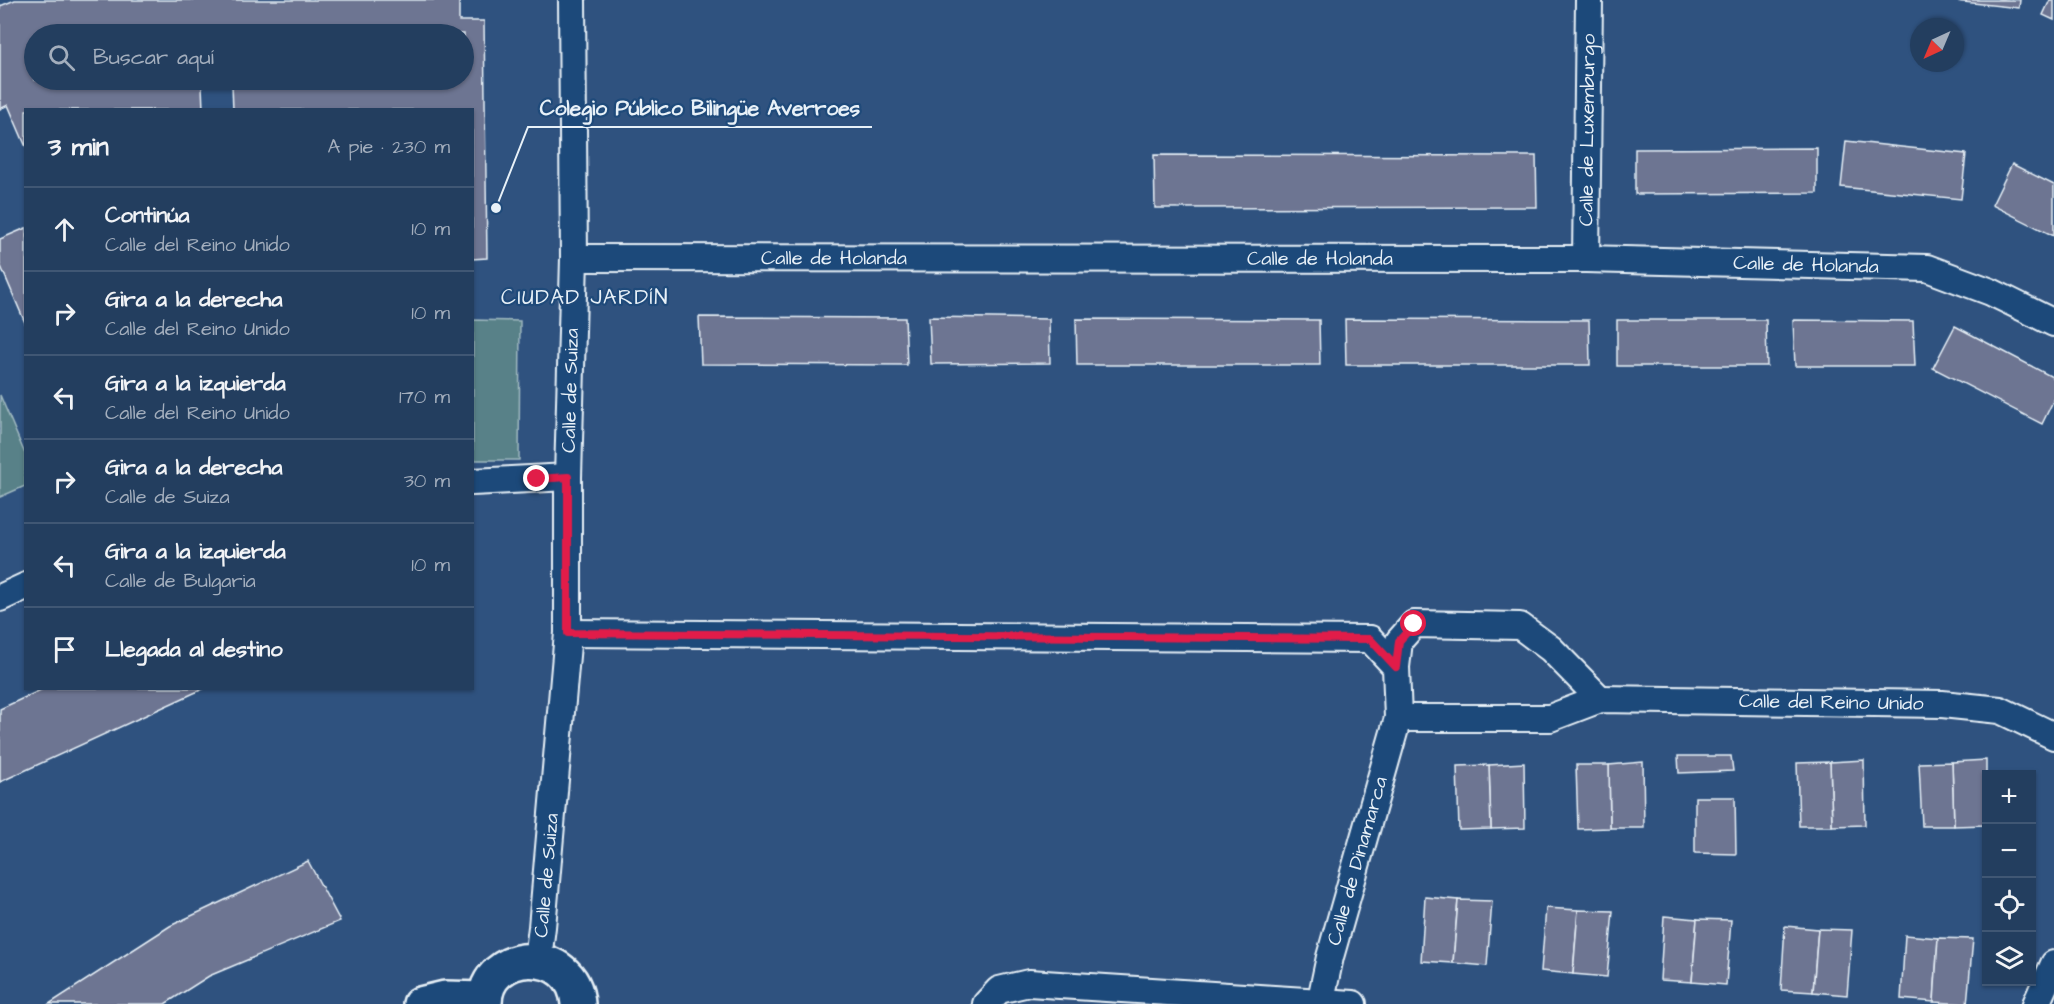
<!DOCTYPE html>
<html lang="es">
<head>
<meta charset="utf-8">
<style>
  :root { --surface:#233e5f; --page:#2b4565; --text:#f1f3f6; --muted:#a3aebd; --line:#405774 }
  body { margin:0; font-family:"Architects Daughter",sans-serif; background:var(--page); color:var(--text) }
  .controls { position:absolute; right:18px; bottom:18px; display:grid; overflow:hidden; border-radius:0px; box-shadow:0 2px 4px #0004 }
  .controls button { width:54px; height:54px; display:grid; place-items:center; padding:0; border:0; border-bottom:2px solid var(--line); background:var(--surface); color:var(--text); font:30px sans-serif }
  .compass { position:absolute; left:1910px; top:18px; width:54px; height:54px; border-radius:50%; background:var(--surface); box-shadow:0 2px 4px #0004; rotate:224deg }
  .stop { position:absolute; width:18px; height:18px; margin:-14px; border:4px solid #e11d48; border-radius:50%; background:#fff }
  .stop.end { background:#e11d48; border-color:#fff; box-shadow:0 2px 6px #0008 }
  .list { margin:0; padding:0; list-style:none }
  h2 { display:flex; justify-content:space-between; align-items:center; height:78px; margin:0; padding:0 24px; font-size:26px }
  h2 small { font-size:20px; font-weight:400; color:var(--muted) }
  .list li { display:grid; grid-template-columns:39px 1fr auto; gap:18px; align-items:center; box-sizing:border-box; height:84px; padding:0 24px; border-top:2px solid var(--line) }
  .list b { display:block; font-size:22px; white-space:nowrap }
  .list p { margin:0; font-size:20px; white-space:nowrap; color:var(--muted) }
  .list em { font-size:20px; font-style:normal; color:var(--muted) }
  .icon { flex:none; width:33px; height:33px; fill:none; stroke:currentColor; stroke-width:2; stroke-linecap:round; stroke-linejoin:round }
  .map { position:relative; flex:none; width:2054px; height:1004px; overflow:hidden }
  .search { position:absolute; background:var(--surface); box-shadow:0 2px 4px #0004; left:24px; top:24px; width:450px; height:66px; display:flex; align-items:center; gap:15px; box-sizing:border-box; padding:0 21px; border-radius:33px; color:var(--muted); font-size:22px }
  .panel { position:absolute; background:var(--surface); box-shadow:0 2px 4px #0004; left:24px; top:108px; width:450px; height:582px; border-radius:0px }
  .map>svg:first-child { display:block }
  .green { fill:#588188; stroke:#a0b9c0; stroke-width:1.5 }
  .building { fill:#6d7492; stroke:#e8f1f8; stroke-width:1.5; fill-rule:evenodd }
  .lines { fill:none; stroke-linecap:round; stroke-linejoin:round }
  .street-casing { stroke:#e8f1f8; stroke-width:30 }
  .secondary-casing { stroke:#e8f1f8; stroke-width:38 }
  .street { stroke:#1f4a7a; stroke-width:26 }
  .secondary { stroke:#1f4a7a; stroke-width:33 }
  .route { stroke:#e11d48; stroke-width:8 }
  .labels { text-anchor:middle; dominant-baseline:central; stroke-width:4.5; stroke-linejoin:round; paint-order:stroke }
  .street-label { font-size:20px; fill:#e8f1f8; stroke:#1f4a7a }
  .neighbourhood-label { font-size:21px; letter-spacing:1.5px; fill:#e8f1f8; stroke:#1f4a7a }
  .leader { fill:none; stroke:#e8f1f8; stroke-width:2 }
  .callout-dot { fill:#e8f1f8; stroke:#1f4a7a; stroke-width:2 }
  .callout-label { font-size:21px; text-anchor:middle; font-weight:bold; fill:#e8f1f8; stroke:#1f4a7a; stroke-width:4.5; stroke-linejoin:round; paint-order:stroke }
</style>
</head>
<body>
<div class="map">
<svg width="2054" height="1004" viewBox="0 0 2054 1004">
  <rect width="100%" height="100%" fill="#2f527f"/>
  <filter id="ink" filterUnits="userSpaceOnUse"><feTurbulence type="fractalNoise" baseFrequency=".0167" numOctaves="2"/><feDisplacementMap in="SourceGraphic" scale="12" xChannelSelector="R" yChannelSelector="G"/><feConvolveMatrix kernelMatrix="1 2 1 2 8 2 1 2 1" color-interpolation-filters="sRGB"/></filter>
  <g filter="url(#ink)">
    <g class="green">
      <polygon points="473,320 520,321 519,460 473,460"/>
      <polygon points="0,395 25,454 25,486 0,497"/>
    </g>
    <g class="building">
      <path d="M15,0H459V21H484L487,258L472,259V110H233L232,84L202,85L203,110H26V147L8,105L0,109V6ZM34,34H464V80H34Z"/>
      <polygon points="1945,0 2020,0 2019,8"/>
      <polygon points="2050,0 2054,0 2054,20 2043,15"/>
      <polygon points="1846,141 1966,154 1961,199 1841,187"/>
      <polygon points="1817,148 1817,193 1635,194 1635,149"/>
      <polygon points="1154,155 1536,156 1537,207 1155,208"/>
      <polygon points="2012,164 2054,185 2054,236 1992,205"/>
      <polygon points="26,228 26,325 0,264 0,239"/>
      <polygon points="699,317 905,318 907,365 701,364"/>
      <polygon points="929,317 1049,319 1050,363 931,364"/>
      <polygon points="1076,319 1319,320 1320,365 1077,365"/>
      <polygon points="1345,319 1589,320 1590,365 1346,365"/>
      <polygon points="1617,320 1766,320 1767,366 1617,366"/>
      <polygon points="1793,320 1913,321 1915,366 1795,366"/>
      <polygon points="1955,326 2054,378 2054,399 2042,424 1933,368"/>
      <polygon points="45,688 205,688 0,782 0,709"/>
      <polygon points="1678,756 1731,756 1733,771 1679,773"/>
      <polygon points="1864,760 1865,825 1832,826 1830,762"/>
      <polygon points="1986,760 1986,825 1954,826 1952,762"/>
      <polygon points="1643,762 1644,828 1610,828 1609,765"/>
      <polygon points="1830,762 1832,826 1799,826 1797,763"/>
      <polygon points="1952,762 1954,826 1922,826 1919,763"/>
      <polygon points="1524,763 1525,828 1491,829 1489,765"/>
      <polygon points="1489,765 1491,829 1459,830 1457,766"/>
      <polygon points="1576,765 1609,765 1610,828 1578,829"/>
      <polygon points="1695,797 1735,797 1736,854 1695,853"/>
      <polygon points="308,861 340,921 209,976 165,1004 49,1004 170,926"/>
      <polygon points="1425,897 1458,900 1453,963 1421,961"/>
      <polygon points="1458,900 1492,901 1487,966 1453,963"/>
      <polygon points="1546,908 1578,910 1573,974 1541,971"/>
      <polygon points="1578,910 1613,911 1607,977 1573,974"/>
      <polygon points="1664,916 1697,919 1692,982 1660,980"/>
      <polygon points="1697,919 1731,920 1726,985 1692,982"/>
      <polygon points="1785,926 1818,929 1813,992 1781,990"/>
      <polygon points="1818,929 1852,930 1847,995 1813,992"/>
      <polygon points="1905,935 1938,938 1934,1002 1901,999"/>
      <polygon points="1938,938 1973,939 1967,1004 1934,1002"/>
    </g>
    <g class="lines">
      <defs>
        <g id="street">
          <path id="s1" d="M574,258L1586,259L1927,268L1991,292L2054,323"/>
          <path id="s2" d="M1586,259L1589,0"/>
          <polyline points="472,482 568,477"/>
          <polyline points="0,598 26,586"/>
          <path id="s3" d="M568,633L1370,639L1396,667L1398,718H1550L1600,699L1942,704L2000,710L2054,736"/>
          <polyline points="1396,667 1399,641 1414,624 1520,626 1551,649 1600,699"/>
          <path id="s4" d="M538,959L542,927L568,633V477L574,258L572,0"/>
          <polyline points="986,1004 999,990 1029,983 1353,1004"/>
          <path id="s5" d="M1320,1004L1330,957L1398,718"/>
          <polyline points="2036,1004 2054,964"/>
        </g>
        <g id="secondary">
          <polyline points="420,1004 445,998 485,999"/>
          <path d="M485,1004C484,948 574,944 578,1004"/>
        </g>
      </defs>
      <use href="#street" class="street-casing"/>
      <use href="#secondary" class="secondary-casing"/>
      <use href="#street" class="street"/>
      <use href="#secondary" class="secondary"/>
    </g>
  </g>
  <g class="lines" filter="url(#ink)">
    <polyline class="route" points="537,479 568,477 568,633 1370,639 1396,667 1399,641 1414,624"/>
  </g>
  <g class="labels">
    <g class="street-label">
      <text stroke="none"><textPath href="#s2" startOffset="129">Calle de Luxemburgo</textPath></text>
      <text stroke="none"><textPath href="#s1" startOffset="260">Calle de Holanda</textPath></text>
      <text stroke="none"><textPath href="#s1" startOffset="746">Calle de Holanda</textPath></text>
      <text stroke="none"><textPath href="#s1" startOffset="1232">Calle de Holanda</textPath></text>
      <text stroke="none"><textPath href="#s4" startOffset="570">Calle de Suiza</textPath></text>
      <text stroke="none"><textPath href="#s3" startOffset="1328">Calle del Reino Unido</textPath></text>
      <text stroke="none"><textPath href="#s5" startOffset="148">Calle de Dinamarca</textPath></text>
      <text stroke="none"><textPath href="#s4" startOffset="84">Calle de Suiza</textPath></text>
    </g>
    <g class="neighbourhood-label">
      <text x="585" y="297">CIUDAD JARDÍN</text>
    </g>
  </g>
  <path class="leader" d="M496 208L528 127H872"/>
  <circle class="callout-dot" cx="496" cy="208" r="6"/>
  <g class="callout-label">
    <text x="700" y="115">Colegio Público Bilingüe Averroes</text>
  </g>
</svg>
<div class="controls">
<button>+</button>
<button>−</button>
<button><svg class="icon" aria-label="locate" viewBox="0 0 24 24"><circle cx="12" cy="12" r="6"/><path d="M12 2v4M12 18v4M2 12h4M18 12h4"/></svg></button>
<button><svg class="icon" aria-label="layers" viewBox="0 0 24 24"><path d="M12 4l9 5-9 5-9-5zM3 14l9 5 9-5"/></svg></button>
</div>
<svg class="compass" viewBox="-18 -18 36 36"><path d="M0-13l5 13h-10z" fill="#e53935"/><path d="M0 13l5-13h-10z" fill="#a3aebd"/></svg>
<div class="stop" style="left:1414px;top:624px"></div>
<div class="stop end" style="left:537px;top:479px"></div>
<div class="search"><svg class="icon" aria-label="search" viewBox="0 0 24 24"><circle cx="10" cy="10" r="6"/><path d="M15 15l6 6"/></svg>Buscar aquí</div>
<section class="panel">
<h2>3 min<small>A pie · 230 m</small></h2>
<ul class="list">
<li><svg class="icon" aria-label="ahead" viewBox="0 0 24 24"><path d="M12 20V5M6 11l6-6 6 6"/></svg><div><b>Continúa</b><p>Calle del Reino Unido</p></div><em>10 m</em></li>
<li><svg class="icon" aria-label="right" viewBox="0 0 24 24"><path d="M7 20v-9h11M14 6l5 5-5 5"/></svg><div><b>Gira a la derecha</b><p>Calle del Reino Unido</p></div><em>10 m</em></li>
<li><svg class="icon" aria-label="left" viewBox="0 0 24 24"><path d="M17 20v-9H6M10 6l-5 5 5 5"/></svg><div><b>Gira a la izquierda</b><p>Calle del Reino Unido</p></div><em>170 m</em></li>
<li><svg class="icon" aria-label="right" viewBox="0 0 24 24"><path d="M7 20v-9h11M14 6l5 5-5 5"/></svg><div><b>Gira a la derecha</b><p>Calle de Suiza</p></div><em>30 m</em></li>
<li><svg class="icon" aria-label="left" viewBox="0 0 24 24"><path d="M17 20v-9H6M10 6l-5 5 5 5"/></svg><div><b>Gira a la izquierda</b><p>Calle de Bulgaria</p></div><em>10 m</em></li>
<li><svg class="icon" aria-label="arrive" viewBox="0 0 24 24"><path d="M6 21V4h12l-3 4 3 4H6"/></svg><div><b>Llegada al destino</b></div></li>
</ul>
</section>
</div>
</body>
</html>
